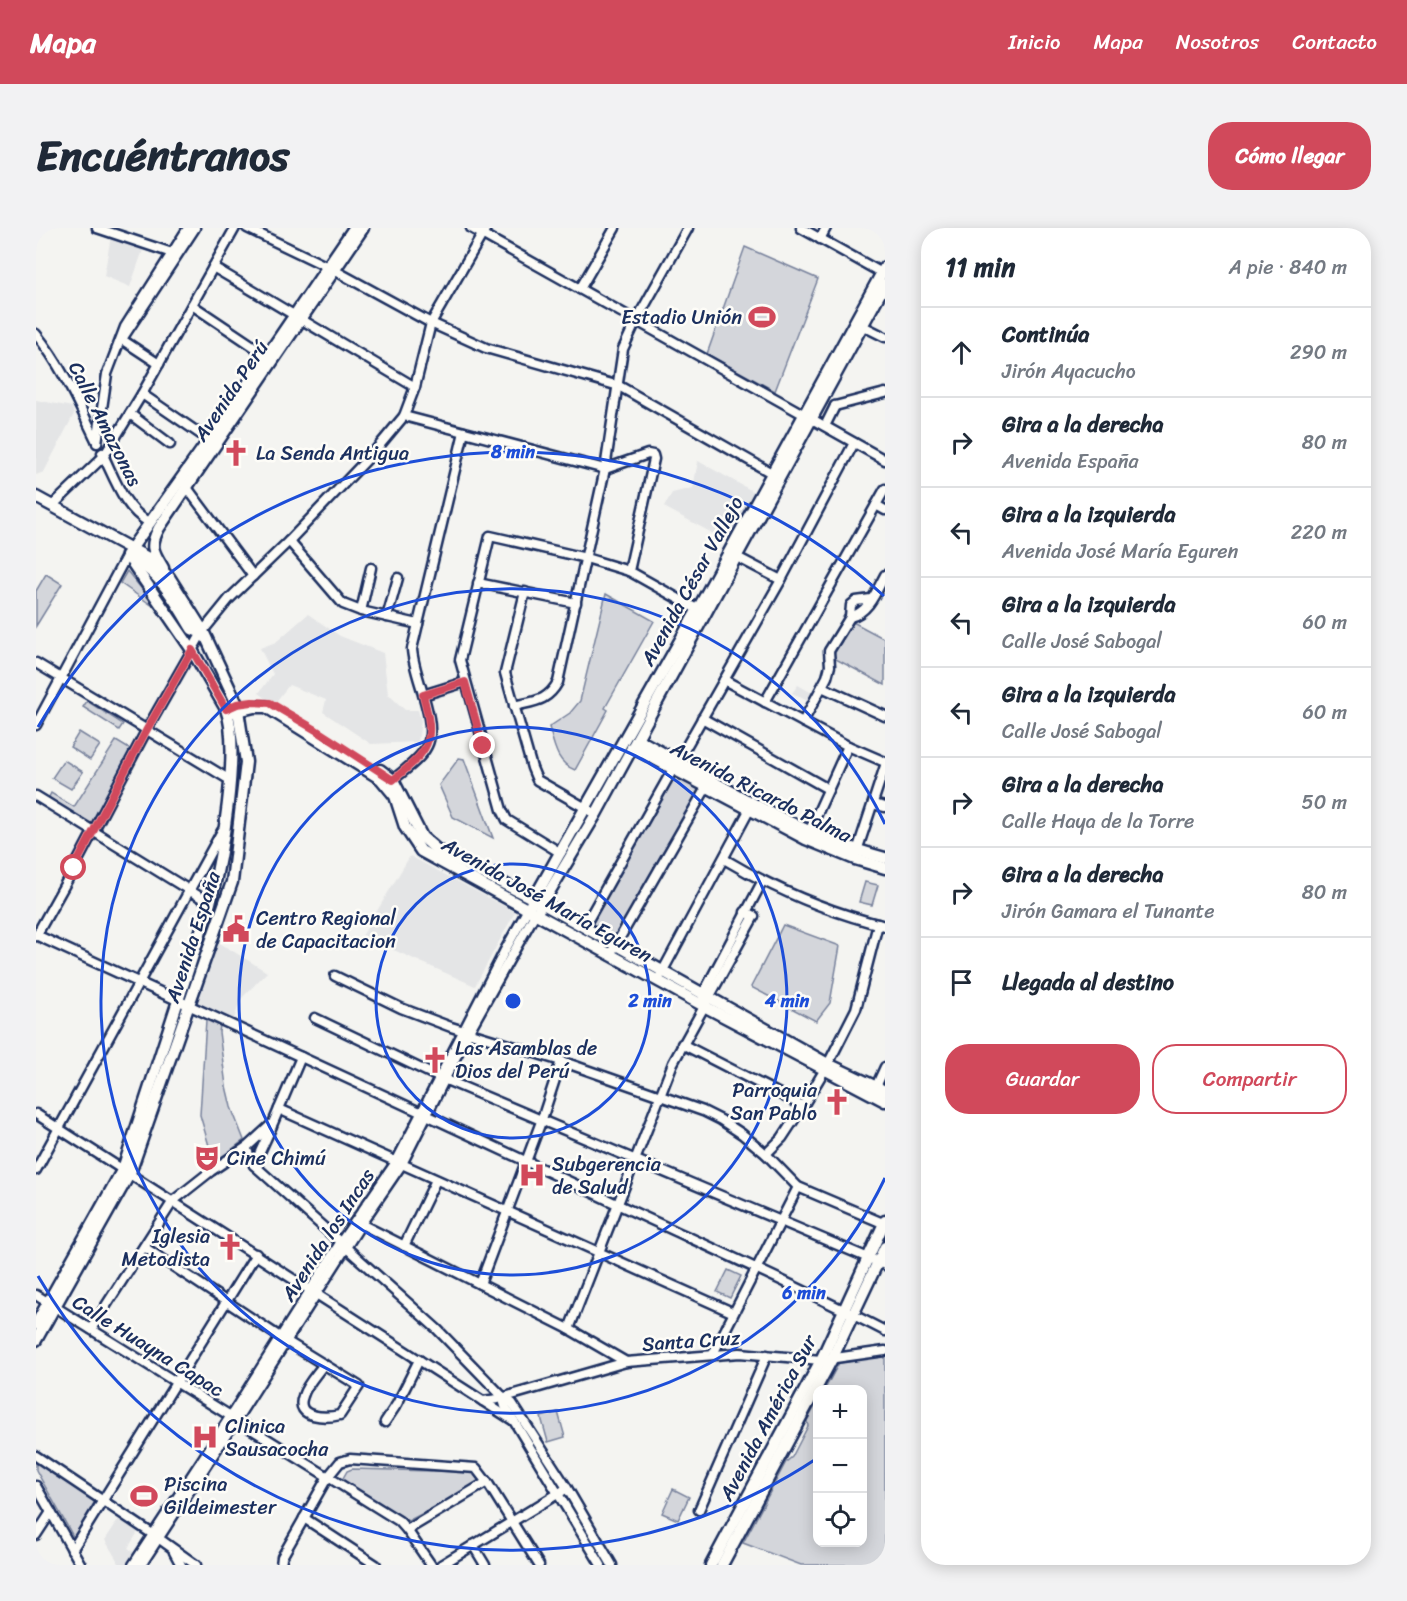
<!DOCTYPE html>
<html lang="es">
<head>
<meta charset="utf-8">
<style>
  :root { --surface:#fff; --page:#f2f2f3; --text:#1f2937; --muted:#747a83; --line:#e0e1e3; --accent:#d1495b }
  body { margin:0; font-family:Sriracha,sans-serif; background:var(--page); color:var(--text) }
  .controls { position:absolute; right:18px; bottom:18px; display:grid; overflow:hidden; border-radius:12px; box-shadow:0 3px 15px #0003 }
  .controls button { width:54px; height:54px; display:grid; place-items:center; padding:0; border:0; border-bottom:2px solid var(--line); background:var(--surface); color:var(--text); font:30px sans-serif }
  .stop { position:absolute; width:18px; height:18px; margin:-14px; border:4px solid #d1495b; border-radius:50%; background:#fff }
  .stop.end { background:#d1495b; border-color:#fff; box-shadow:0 2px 6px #0008 }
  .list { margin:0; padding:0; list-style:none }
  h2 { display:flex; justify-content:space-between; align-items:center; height:78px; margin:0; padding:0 24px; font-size:26px }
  h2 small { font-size:20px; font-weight:400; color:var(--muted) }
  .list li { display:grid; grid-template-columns:39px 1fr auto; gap:18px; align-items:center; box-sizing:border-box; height:90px; padding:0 24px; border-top:2px solid var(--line) }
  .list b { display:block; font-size:22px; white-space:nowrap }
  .list p { margin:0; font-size:20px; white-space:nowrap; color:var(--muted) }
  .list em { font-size:20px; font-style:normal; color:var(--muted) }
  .actions { display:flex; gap:12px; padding:18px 24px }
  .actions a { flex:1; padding:14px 0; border:2px solid var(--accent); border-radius:24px; text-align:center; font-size:21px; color:var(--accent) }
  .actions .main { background:var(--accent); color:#fff }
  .icon { flex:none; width:33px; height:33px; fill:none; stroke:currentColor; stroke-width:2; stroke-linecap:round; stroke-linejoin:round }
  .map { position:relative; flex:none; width:849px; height:1337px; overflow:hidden; border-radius:24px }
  header { display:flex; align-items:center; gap:36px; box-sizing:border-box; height:84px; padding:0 30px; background:var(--accent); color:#fff }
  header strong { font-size:28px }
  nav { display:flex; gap:33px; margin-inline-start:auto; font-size:21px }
  .intro { display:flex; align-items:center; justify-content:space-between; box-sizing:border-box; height:144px; padding:0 36px }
  h1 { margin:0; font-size:42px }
  .button { padding:15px 27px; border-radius:24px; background:var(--accent); color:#fff; font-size:21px; font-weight:700 }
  main { display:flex; gap:36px; padding:0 36px }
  aside { flex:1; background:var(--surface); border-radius:24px; box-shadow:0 3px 15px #0003 }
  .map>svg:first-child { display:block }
  .built { fill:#e4e5e6 }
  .green { fill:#d4d6db; stroke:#78829c; stroke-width:1.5 }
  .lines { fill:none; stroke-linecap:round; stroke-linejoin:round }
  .minor-casing { stroke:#1b2f5e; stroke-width:13 }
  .major-casing { stroke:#1b2f5e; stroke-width:15 }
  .minor { stroke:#fdfcf7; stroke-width:8 }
  .major { stroke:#fdfcf7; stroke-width:10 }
  .route { stroke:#d1495b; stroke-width:8 }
  .ring { fill:none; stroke:#1d4ed8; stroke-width:3 }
  .labels { text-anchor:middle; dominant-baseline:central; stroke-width:5; stroke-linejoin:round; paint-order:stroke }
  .poi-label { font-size:20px; fill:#1b2f5e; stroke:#fdfcf7; text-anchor:start }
  .street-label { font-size:20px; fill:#1b2f5e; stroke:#fdfcf7 }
  .centre { fill:#1d4ed8; stroke:#fdfcf7; stroke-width:3 }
  .ring-label { font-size:18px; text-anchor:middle; font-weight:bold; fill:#1d4ed8; stroke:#fdfcf7; stroke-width:5; stroke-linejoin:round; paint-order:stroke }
</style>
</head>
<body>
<header>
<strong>Mapa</strong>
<nav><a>Inicio</a><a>Mapa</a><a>Nosotros</a><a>Contacto</a></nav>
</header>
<div class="intro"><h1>Encuéntranos</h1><a class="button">Cómo llegar</a></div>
<main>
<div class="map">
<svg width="849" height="1337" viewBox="0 0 849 1337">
  <rect width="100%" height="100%" fill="#f4f4f1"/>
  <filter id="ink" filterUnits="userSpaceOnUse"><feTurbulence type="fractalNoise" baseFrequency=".0167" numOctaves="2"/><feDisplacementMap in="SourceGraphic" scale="12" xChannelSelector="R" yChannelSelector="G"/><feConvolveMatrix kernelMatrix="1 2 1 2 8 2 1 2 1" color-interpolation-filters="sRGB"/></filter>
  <g filter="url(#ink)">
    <g class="built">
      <polygon points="75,8 108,19 94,59 68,48"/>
      <polygon points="0,172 36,179 38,186 8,244 0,247"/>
      <polygon points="662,233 718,264 691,313 628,279 636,265 657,260"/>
      <polygon points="272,386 304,408 347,425 352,466 369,482 382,482 385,493 382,514 335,516 287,484 290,472 253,457 238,476 223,465 237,446 224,420 240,414"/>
      <polygon points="762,457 776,465 772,473 756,465"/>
      <polygon points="374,628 479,684 439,758 326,708"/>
      <polygon points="182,714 231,744 205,771 197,794 162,777 159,771"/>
      <polygon points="83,1291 102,1304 92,1320 99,1325 91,1337 84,1337 69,1312"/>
    </g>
    <g class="green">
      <polygon points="709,19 782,51 739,163 671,126"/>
      <polygon points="91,343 124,383 84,355"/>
      <polygon points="10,346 26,356 0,398 0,363"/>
      <path d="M570,366L618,393L569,480L572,482L539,542C520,535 518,516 513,499L534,485L544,473Z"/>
      <polygon points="815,393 849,411 849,457 794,428"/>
      <polygon points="51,473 87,496 83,502 47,479"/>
      <polygon points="43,504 64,517 54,532 34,519"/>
      <polygon points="80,513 95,522 55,598 12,571 15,565 38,579"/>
      <polygon points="423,530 428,531 457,610 417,589 403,557"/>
      <polygon points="28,532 47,544 35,561 16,550"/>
      <polygon points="638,548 664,562 578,711 551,697"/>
      <polygon points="829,654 842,657 836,677 823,674"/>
      <polygon points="747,697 804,718 794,775 780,793 715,759"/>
      <polygon points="170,792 184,798 183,804 190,858 195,879 208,912 178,935 164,887"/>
      <polygon points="692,1042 705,1048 694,1070 681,1064"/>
      <polygon points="849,1128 849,1337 765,1337 707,1315 750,1234 756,1229 772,1198 771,1193 781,1175 782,1314 826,1314 826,1162 789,1161 803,1135"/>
      <polygon points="522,1184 529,1209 512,1214 505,1189"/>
      <polygon points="0,1233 59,1273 38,1310 0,1242"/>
      <polygon points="316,1241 437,1244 447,1254 372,1293 306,1252 311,1243"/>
      <polygon points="637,1261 653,1269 642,1292 626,1285"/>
    </g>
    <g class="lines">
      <defs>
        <g id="minor">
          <polyline points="61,0 136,25"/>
          <polyline points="211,0 298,42 395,95 450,120 583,158 739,247"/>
          <polyline points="435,0 849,232"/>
          <polyline points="765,0 846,45"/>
          <polyline points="0,4 2,0"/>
          <polyline points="784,11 790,0"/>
          <polyline points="177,39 379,159"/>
          <polyline points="544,61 579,0"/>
          <polyline points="156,77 235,130"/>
          <polyline points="823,96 849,109"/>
          <path d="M0,106C26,138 43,177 61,214"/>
          <polyline points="88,108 159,0"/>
          <polyline points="85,111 123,136"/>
          <polyline points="106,166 173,212"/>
          <polyline points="799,178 849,165"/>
          <polyline points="94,186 134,216"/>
          <polyline points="368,188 569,241 612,226 617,227 618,231 593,343"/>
          <polyline points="789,198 799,178"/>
          <polyline points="61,215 71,146 89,99 152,0"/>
          <path d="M66,225C79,251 88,281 114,295"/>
          <polyline points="149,257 217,348"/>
          <polyline points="840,277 849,282"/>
          <polyline points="16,278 68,228 106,166 199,0"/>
          <polyline points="253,313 307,376 325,383 382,396"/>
          <polyline points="701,329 745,352"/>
          <polyline points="442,355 540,375"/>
          <polyline points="489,364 469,445 496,540 501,552 560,586"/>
          <polyline points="325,383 335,340"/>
          <polyline points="351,389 362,350"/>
          <path d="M814,389C833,384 840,364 849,347"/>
          <polyline points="0,435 194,552"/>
          <polyline points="688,452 812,518 849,534"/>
          <polyline points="786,459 849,488"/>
          <polyline points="387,467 429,454"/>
          <polyline points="729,474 849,261"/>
          <path d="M478,478C498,473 511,474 522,454L569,241L587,121L600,93L652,0"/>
          <polyline points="666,490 792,561"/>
          <polyline points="767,494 791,449 794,438 793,423 814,389 815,377 820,373 835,371"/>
          <polyline points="0,497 93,323"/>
          <polyline points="642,533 745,352 818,215"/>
          <path d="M357,552C368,542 384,532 391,518C403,495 377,447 376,421L428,204"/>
          <polyline points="0,568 174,675"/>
          <polyline points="837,576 849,579"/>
          <polyline points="773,604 812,518"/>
          <polyline points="525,625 471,592 466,582 424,432 454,308 550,330 593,343 666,384"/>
          <polyline points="820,626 849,538"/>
          <path d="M688,631C738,661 793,684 849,698"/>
          <polyline points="548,699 637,541"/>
          <path d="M0,707C195,797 391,886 585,978C673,1019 762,1058 849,1103"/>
          <polyline points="0,708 38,640 110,503 167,403 193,371 253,313 338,224 368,188 379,159 395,95 450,0"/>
          <polyline points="574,727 671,558"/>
          <polyline points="299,748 365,780 415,799 525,833 667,883 685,892 706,906 730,926 762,959 849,996"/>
          <polyline points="624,748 716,577"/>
          <polyline points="667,769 667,766 726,654"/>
          <polyline points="279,790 396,846 849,1037"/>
          <polyline points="646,816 767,878"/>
          <polyline points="838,863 849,839"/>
          <polyline points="243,881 696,1084"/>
          <polyline points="0,886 478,1193"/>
          <polyline points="210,920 218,937 401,1101 466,1168 476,1175 531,1260 576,1337"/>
          <polyline points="730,926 746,910 767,878 792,836 820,781 842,696"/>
          <polyline points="218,937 236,898"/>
          <polyline points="0,942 186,603"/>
          <polyline points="325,996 533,1101 590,1134"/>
          <polyline points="368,1018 400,952"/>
          <path d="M108,1019L250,1113L323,1158L304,1187C291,1190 258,1191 267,1168C270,1157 281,1146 288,1136"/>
          <polyline points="444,1056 506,891 525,833"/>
          <polyline points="0,1067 363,1293 371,1302 395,1337"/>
          <polyline points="55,1101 137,973 175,943 212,918 237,895 265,829"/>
          <polyline points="533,1101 637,835 718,688 709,684"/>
          <polyline points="677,1126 762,959"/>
          <polyline points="466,1168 469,1178 565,1337"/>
          <polyline points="447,1173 462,1171 590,1134 704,1125 785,1132 849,1123"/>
          <polyline points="349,1194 361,1176 383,1132"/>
          <polyline points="0,1228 118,1307 160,1337"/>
          <polyline points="0,1258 45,1337"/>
          <polyline points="663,1282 731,1127"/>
          <polyline points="268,1290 340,1337"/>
          <polyline points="371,1302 451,1254"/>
          <polyline points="0,1307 15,1284"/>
          <polyline points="437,1317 449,1337"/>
          <polyline points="36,1322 220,1026"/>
          <polyline points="138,1324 145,1337"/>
          <polyline points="97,1337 194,1189 304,1015 360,934 468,724 492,681"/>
          <polyline points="105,1337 200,1192 325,996 366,936 432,805 499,686"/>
          <polyline points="245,1337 246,1329 291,1250 304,1234 314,1231 440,1240 453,1257 503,1337"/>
          <polyline points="405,1337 528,1262"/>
        </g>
        <g id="major">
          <polyline points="0,269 112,330 133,349 167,403 201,476 210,534 196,654 94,945 0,1112"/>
          <polyline points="95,321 190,188 318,0"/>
          <path d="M95,329C126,347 138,371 156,401L161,403H167"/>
          <path d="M127,340C117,323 113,319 123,300L327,0"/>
          <polyline points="198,484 218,479 230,479 345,551 359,568 369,599 385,623 668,778 849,873"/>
          <path d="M601,511C681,554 760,607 849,630"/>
          <polyline points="596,519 770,611 819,631 849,640"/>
          <polyline points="344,542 357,552 386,609 401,622 498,671 792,836 849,863"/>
          <polyline points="495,676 662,381 849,39"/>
          <polyline points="503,681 560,586 849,56"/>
          <path d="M0,1096L87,941L174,675C185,633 205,520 190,481L156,422L91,327"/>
          <polyline points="675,1337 785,1132 849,993"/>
          <polyline points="686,1337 796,1131 849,1019"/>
        </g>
      </defs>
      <use href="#minor" class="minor-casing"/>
      <use href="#major" class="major-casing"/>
      <use href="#minor" class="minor"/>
      <use href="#major" class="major"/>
    </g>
  </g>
  <g class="lines" filter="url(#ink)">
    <path class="route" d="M38,640L110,503L156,422L190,481L201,476L216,474L234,475L280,502L357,552C394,521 400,515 387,467L429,454L447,518"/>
  </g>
  <g class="ring">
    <circle cx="477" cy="773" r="137"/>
    <circle cx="477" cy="773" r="274"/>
    <path d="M849 950A412 412 0 1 1 849 596"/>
    <path d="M780 1231A549 549 0 0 1 2 1048M2 499A549 549 0 0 1 848 368"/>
  </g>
  <defs>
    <symbol id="stadium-bare" viewBox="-9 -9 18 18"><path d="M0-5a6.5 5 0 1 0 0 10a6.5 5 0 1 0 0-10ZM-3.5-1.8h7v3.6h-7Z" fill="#d1495b" stroke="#fdfcf7" stroke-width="2.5" paint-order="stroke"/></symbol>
    <symbol id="church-bare" viewBox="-9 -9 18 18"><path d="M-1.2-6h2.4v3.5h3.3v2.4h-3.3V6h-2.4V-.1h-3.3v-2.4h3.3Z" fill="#d1495b" stroke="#fdfcf7" stroke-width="2.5" paint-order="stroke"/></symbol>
    <symbol id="civic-bare" viewBox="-9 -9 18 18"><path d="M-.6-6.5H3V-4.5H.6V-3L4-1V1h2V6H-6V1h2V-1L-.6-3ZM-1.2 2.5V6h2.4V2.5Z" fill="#d1495b" stroke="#fdfcf7" stroke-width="2.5" paint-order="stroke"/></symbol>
    <symbol id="theatre-bare" viewBox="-9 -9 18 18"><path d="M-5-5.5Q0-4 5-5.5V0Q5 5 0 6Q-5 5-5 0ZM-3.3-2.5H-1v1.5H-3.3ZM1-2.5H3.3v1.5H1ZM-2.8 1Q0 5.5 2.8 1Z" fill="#d1495b" stroke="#fdfcf7" stroke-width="2.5" paint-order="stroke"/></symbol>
    <symbol id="hospital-bare" viewBox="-9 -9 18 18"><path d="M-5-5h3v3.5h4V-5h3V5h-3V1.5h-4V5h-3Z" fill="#d1495b" stroke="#fdfcf7" stroke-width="2.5" paint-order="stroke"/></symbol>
  </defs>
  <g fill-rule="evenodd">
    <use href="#stadium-bare" x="707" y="70" width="38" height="38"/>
    <use href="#church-bare" x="181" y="206" width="38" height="38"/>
    <use href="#civic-bare" x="181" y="682" width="38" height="38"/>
    <use href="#church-bare" x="380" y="813" width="38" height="38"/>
    <use href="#church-bare" x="782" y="855" width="38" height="38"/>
    <use href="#theatre-bare" x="152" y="911" width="38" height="38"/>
    <use href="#hospital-bare" x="477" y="928" width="38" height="38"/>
    <use href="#church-bare" x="175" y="1000" width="38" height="38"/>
    <use href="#hospital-bare" x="150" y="1190" width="38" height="38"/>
    <use href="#stadium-bare" x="89" y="1249" width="38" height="38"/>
  </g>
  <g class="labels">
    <g class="poi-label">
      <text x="706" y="89" text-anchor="end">Estadio Unión</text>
      <text x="220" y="225">La Senda Antigua</text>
      <text x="220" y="690">Centro Regional<tspan x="220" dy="23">de Capacitacion</tspan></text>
      <text x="419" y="820">Las Asamblas de<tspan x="419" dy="23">Dios del Perú</tspan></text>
      <text x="781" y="862" text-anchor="end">Parroquia<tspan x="781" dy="23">San Pablo</tspan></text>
      <text x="191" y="930">Cine Chimú</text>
      <text x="516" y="936">Subgerencia<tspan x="516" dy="23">de Salud</tspan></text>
      <text x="174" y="1008" text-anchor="end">Iglesia<tspan x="174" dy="23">Metodista</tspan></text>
      <text x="189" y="1198">Clinica<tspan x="189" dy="23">Sausacocha</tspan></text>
      <text x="128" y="1256">Piscina<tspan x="128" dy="23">Gildeimester</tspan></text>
    </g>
    <g class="street-label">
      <text transform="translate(195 163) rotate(-56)">Avenida Perú</text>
      <text transform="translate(69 196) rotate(63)">Calle Amazonas</text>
      <text transform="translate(656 353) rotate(-61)">Avenida César Vallejo</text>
      <text transform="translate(725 564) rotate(27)">Avenida Ricardo Palma</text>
      <text transform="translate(511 672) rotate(29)">Avenida José María Eguren</text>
      <text transform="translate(157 709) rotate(-72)">Avenida España</text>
      <text transform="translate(292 1007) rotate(-57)">Avenida los Incas</text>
      <text transform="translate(655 1113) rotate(-4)">Santa Cruz</text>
      <text transform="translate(112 1118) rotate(32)">Calle Huayna Capac</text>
      <text transform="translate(732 1190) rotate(-62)">Avenida América Sur</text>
    </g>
  </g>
  <circle cx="477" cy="773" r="9" class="centre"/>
  <g class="ring-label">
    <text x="477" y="230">8 min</text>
    <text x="614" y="779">2 min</text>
    <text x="751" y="779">4 min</text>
    <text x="768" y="1071">6 min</text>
  </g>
</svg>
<div class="controls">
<button>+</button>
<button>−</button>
<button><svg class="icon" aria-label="locate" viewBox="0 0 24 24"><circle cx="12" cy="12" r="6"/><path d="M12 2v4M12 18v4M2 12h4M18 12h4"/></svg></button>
</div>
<div class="stop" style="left:38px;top:640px"></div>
<div class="stop end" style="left:447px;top:518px"></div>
</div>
<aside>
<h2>11 min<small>A pie · 840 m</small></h2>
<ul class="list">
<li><svg class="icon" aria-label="ahead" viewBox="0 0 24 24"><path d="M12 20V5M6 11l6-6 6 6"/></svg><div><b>Continúa</b><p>Jirón Ayacucho</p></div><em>290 m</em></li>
<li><svg class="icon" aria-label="right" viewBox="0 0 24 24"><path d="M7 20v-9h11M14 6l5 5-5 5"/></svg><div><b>Gira a la derecha</b><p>Avenida España</p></div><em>80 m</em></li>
<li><svg class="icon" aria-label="left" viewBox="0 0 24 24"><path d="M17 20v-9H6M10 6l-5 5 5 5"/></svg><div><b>Gira a la izquierda</b><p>Avenida José María Eguren</p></div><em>220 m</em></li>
<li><svg class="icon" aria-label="left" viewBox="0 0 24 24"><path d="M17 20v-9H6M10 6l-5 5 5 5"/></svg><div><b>Gira a la izquierda</b><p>Calle José Sabogal</p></div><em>60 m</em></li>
<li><svg class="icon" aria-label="left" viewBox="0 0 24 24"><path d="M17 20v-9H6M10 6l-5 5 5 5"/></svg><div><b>Gira a la izquierda</b><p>Calle José Sabogal</p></div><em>60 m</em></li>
<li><svg class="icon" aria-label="right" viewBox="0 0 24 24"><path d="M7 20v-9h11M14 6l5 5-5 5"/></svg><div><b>Gira a la derecha</b><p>Calle Haya de la Torre</p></div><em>50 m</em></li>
<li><svg class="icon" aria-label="right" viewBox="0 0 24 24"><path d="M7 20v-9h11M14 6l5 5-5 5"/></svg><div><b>Gira a la derecha</b><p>Jirón Gamara el Tunante</p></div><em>80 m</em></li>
<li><svg class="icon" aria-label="arrive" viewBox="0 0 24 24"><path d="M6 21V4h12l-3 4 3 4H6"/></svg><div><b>Llegada al destino</b></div></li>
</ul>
<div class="actions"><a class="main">Guardar</a><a>Compartir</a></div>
</aside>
</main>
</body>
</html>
